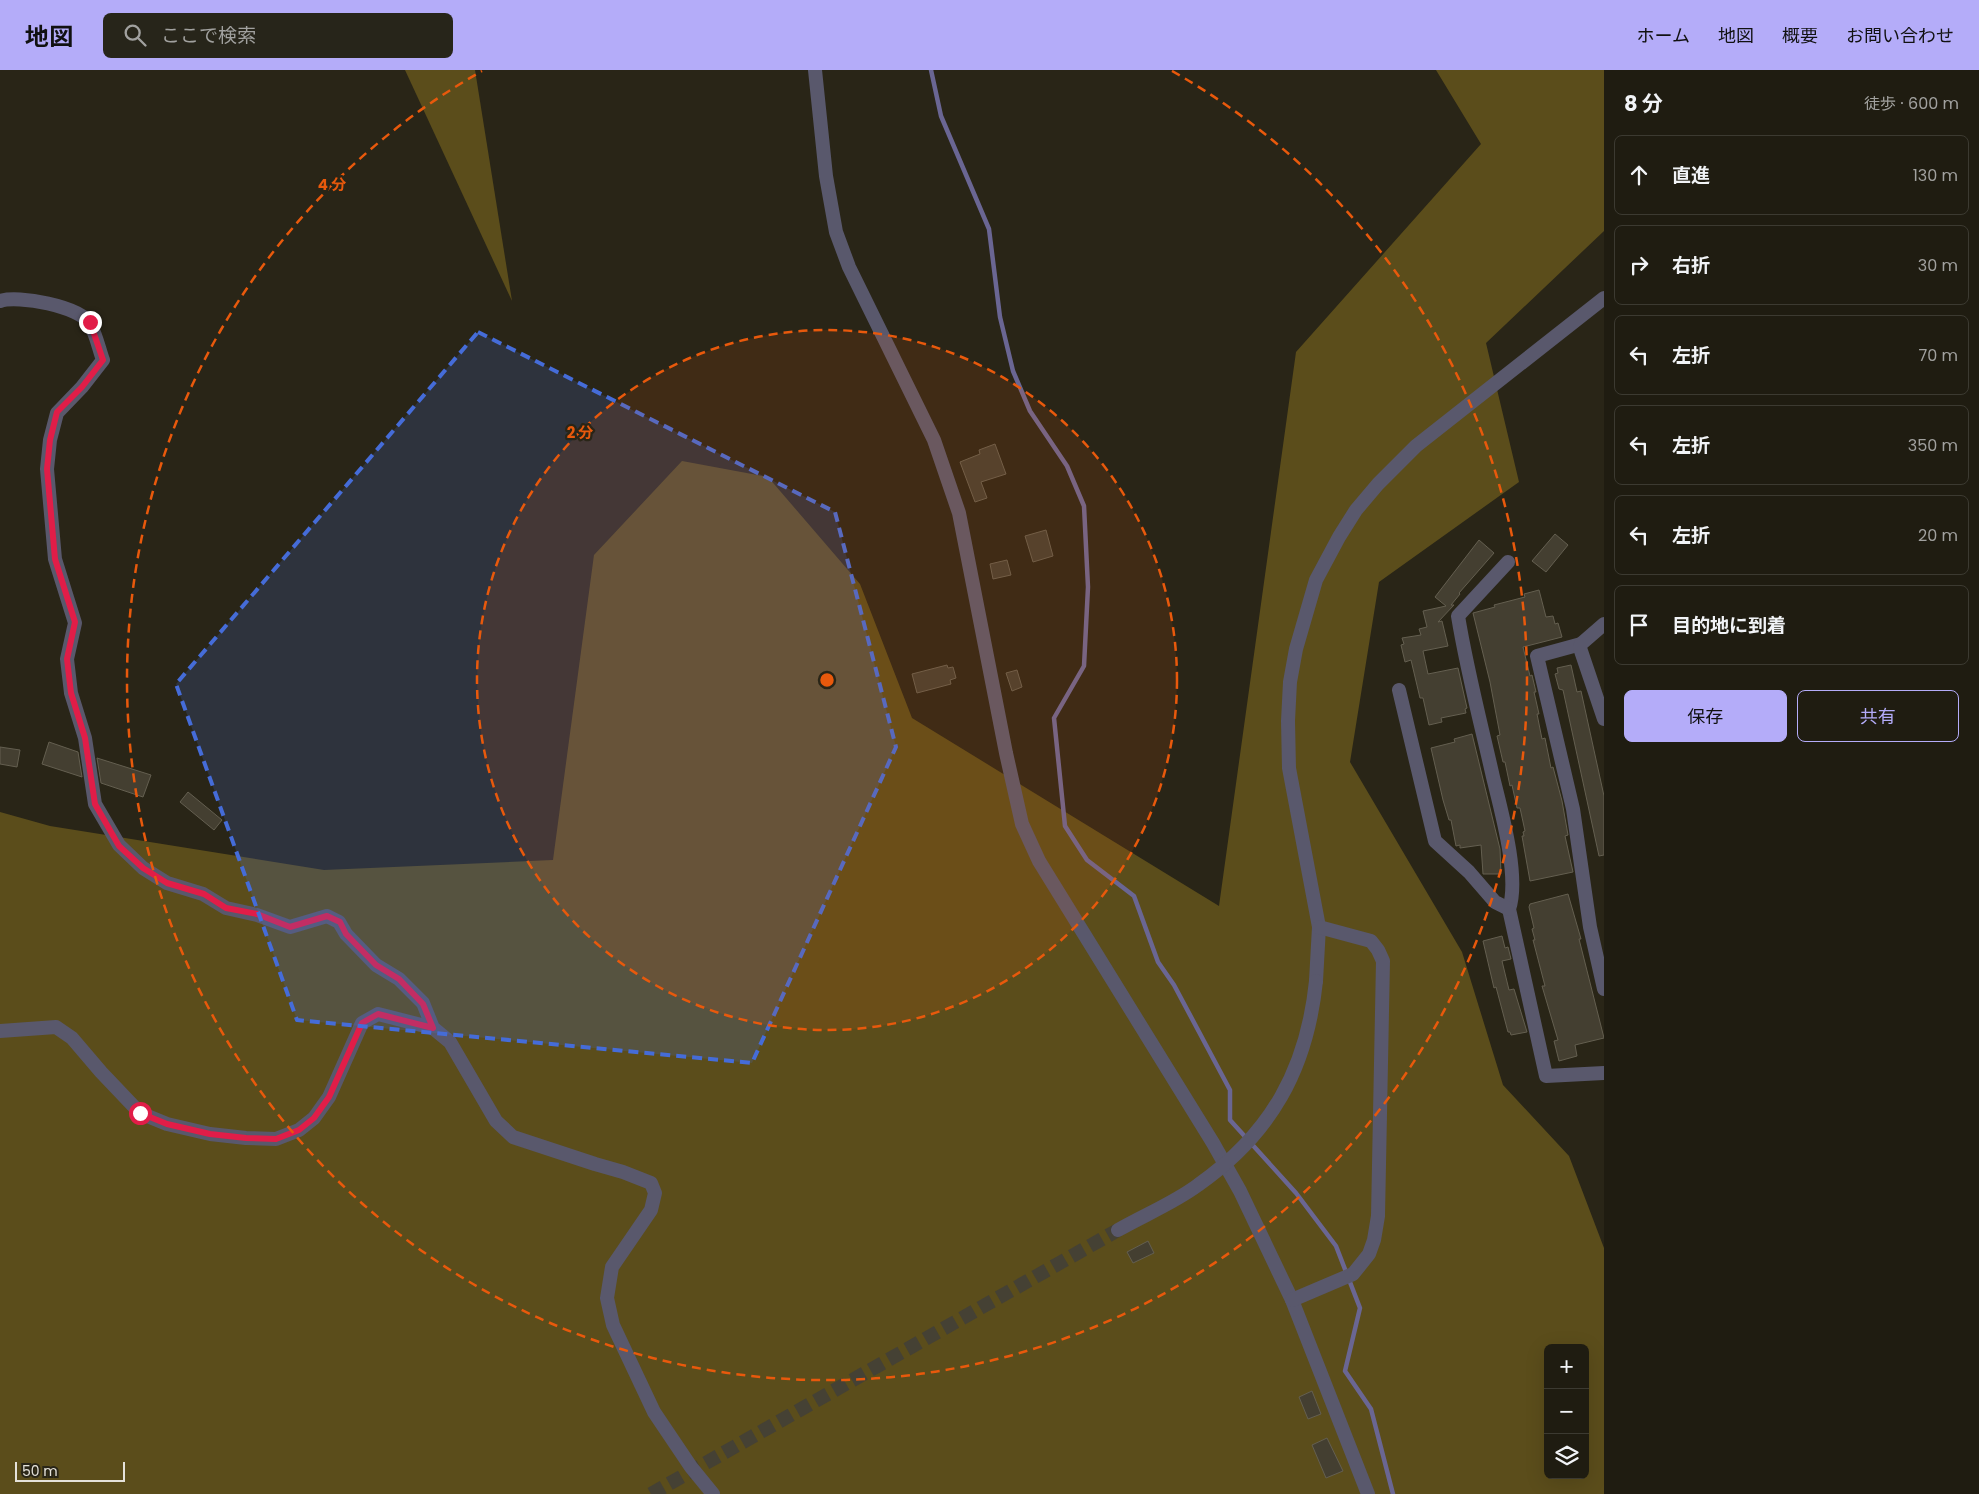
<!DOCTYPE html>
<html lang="ja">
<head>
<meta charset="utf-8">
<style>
  :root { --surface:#1f1c11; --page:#27251a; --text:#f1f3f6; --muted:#a1a19f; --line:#3c3a31; --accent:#b4acf9 }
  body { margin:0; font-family:Poppins,"Noto Sans JP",sans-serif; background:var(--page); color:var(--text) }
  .controls { position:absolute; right:15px; bottom:15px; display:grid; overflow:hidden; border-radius:8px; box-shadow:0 5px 20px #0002 }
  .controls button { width:45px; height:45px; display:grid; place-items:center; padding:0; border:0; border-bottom:1px solid var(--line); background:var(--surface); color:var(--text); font:25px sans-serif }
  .scale { position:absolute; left:15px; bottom:12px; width:110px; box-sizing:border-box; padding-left:5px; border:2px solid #e5e2da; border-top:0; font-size:14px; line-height:18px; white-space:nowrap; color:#e5e2da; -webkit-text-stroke:4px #292517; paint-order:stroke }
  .stop { position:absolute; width:15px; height:15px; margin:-11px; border:4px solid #e11d48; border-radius:50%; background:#fff }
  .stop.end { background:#e11d48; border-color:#fff; box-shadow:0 1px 5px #0008 }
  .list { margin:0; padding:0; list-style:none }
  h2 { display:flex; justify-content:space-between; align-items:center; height:65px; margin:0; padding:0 20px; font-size:21px }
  h2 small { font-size:16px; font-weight:400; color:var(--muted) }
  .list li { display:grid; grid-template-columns:32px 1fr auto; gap:15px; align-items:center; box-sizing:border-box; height:80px; margin:0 10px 10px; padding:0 10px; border:1px solid var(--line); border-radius:8px }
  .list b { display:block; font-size:19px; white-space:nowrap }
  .list em { font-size:16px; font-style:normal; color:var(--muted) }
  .actions { display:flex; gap:10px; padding:15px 20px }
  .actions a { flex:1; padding:11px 0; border:1px solid var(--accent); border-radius:8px; text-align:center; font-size:18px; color:var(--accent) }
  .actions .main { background:var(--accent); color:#111 }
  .icon { flex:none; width:28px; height:28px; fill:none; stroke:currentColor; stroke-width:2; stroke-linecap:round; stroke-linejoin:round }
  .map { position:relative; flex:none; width:1604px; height:1424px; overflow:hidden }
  header { display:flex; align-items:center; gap:30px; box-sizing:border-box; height:70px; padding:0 25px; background:var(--accent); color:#111 }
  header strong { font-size:24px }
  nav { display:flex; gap:28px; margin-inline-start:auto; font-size:18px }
  .search { width:350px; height:45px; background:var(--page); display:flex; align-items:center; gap:12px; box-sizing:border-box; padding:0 18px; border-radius:8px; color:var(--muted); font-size:19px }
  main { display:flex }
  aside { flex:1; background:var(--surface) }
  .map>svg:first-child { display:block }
  .forest { fill:#5b4d1b; fill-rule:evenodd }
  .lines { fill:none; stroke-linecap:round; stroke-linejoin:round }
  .stream { stroke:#6a6693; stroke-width:4.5 }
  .building { fill:#443f31; stroke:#645f50 }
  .tertiary-tunnel { stroke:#454134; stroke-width:14; stroke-dasharray:14 7; stroke-linecap:butt }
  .minor { stroke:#59586c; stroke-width:14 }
  .tertiary { stroke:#59586c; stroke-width:14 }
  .tertiary-bridge { stroke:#59586c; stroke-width:14 }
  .route { stroke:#e11d48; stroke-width:6 }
  .marked { fill:#456cd8; fill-opacity:0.2; stroke:#456cd8; stroke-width:4; stroke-dasharray:10 6; stroke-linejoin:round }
  .ring { fill:none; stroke:#e8590c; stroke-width:2.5; stroke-dasharray:9 6 }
  .centre { fill:#e8590c; stroke:#292517; stroke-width:2.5 }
  .ring-label { font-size:15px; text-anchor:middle; font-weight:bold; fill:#e8590c; stroke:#292517; stroke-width:4.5; stroke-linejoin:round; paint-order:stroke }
</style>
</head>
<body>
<header>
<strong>地図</strong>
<div class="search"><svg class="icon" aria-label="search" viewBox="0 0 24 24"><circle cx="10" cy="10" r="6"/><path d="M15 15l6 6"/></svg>ここで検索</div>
<nav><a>ホーム</a><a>地図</a><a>概要</a><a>お問い合わせ</a></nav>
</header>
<main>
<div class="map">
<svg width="1604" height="1424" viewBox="0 0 1604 1424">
  <rect width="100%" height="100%" fill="#292517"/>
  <g class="forest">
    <polygon points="405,0 475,0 512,231"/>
    <path d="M1436,0H1604V161L1486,273L1519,412L1379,512L1350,692L1462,882L1503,1015L1569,1086L1604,1178V1424H0V742L50,756L324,800L553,790L594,485L682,391L768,407L860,514L912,648L1219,836L1296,282L1481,74ZM1548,1278H1585V1405H1548Z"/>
  </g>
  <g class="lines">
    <polyline class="stream" points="931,0 941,46 989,159 1000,247 1013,301 1030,341 1067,396 1084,436 1088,517 1084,596 1054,648 1065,756 1087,790 1134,826 1158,892 1174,915 1230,1020 1230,1050 1296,1123 1336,1176 1360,1238 1345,1301 1371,1339 1393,1424"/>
  </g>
  <g class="building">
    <polygon points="995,374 1006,404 981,412 987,428 975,432 960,392 980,384 979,380"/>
    <polygon points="1046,460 1053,486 1033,492 1025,466"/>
    <polygon points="1555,464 1568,475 1546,502 1532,491"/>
    <polygon points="1479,470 1494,483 1459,523 1460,524 1451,535 1454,535 1438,552 1442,551 1448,576 1423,581 1428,604 1458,598 1467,638 1465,639 1466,643 1441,648 1442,652 1429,655 1423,628 1420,628 1411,590 1405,592 1401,575 1404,574 1402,568 1421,565 1419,559 1427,557 1423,541 1446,536 1435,527"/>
    <polygon points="1007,490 1011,505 993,509 990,494"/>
    <polygon points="1539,520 1546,547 1553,546 1555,554 1558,553 1562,567 1523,577 1530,606 1532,605 1536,622 1534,622 1539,644 1537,644 1542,669 1545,668 1551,698 1553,697 1562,731 1568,765 1565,766 1573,802 1530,811 1522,766 1524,766 1523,762 1525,761 1520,738 1517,738 1512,715 1510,716 1505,692 1503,692 1497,666 1500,665 1490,612 1473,543 1495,537 1494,535 1525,527 1524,524"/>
    <polygon points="947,595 948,598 953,597 956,608 950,610 951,614 917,623 912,604"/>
    <polygon points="1571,595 1577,622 1581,621 1604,726 1604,785 1599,786 1563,620 1559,619 1555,604 1558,603 1557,598"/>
    <polygon points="1017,600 1022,617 1012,621 1006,603"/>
    <polygon points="1472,664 1500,779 1501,804 1483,804 1481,775 1460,778 1460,775 1456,776 1451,750 1449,750 1443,730 1431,678 1455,672 1454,669"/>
    <polygon points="49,672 78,682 82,707 42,694"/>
    <polygon points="0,677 20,680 17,697 0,694"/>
    <polygon points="97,688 151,705 143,727 101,713"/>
    <polygon points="188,722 222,750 214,760 180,732"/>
    <polygon points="1568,824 1581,869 1579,869 1604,968 1575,975 1577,986 1559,991 1554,971 1558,970 1542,916 1545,916 1533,870 1535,870 1532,859 1534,858 1529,837 1530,834"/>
    <polygon points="1502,866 1505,878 1508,877 1511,889 1502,891 1509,920 1514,919 1527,962 1511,965 1510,962 1508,962 1496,917 1494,918 1483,871"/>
    <polygon points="1148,1171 1154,1183 1133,1193 1127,1182"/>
    <polygon points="1312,1321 1321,1344 1308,1349 1299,1327"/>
    <polygon points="1327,1368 1343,1401 1326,1408 1312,1375"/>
  </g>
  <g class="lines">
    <polyline class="tertiary-tunnel" points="651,1424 1118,1160"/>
    <g class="minor">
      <path d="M0,231C18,225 80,236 90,254C96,264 99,279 103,290L82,317L57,343L50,370L47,399L55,489L75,553L67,589L71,623L85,668L95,734L119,775L143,798L167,813L203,824L226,838L257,845L290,857L327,846L339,852L346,864L376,895L399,909L423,933L433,958L450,972L496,1051L513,1067L595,1094L623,1102L651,1113L655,1123L651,1140L612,1197L607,1228L613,1255L654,1342L691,1397L713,1424"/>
      <path d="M1508,492L1458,546C1467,601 1481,654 1493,707C1501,740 1520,807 1509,839L1546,1006L1604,1003"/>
      <polyline points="1581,574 1537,586 1573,739 1590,857 1604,919"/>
      <polyline points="1399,620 1435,771 1469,802 1495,832 1509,839"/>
      <polyline points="0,961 56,957 72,968 101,1002 140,1043 167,1054 210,1064 246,1068 276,1069 299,1060 314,1048 329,1027 362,953 378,944 433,958"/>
    </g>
    <g class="tertiary">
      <polyline points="815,0 826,106 836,162 849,197 934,370 959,443 1006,683 1022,754 1039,791 1213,1073 1240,1121 1292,1230 1368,1424"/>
      <polyline points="1604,554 1581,574 1580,578 1604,649"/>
      <polyline points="1316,911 1319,857 1289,698 1288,651 1290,612 1296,579 1316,510 1339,467 1356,440 1378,414 1416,376 1604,228"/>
      <polyline points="1292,1230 1353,1204 1369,1184 1374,1170 1378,1146 1383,891 1378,880 1371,871 1319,857"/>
    </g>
    <path class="tertiary-bridge" d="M1118,1160C1144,1145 1174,1133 1198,1115C1271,1064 1307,999 1316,911"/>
  </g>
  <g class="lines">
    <polyline class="route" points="90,252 103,290 82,317 57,342 50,370 47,399 55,489 75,552 67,589 71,623 85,668 95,734 119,776 143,798 167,813 204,824 226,838 257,844 290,857 327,846 340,852 346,864 376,895 399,909 423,934 433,958 378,944 362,953 329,1027 314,1048 299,1060 276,1069 246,1068 210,1064 167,1054 140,1043"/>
  </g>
  <path class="marked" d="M478,262L835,442L896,677L752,993L297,950L176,614Z"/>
  <circle cx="827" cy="610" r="350" fill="#e8590c" fill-opacity=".12"/>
  <g class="ring">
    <circle cx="827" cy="610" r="350"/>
    <path d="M1172 1A700 700 0 1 1 482 1"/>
  </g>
  <circle cx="827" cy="610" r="8" class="centre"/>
  <g class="ring-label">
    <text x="332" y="120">4 分</text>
    <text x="580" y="368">2 分</text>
  </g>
</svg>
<div class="controls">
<button>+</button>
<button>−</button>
<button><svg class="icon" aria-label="layers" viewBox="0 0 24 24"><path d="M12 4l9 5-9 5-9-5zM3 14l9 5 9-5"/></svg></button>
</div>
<div class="scale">50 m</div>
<div class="stop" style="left:140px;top:1043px"></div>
<div class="stop end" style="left:90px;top:252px"></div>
</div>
<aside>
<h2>8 分<small>徒歩 · 600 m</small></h2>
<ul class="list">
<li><svg class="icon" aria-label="ahead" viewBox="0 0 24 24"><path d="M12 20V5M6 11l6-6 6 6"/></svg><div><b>直進</b></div><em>130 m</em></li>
<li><svg class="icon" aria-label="right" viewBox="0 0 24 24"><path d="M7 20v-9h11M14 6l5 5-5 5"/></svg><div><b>右折</b></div><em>30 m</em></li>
<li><svg class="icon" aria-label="left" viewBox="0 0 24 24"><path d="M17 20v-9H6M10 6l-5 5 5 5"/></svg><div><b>左折</b></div><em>70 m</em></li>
<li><svg class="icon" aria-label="left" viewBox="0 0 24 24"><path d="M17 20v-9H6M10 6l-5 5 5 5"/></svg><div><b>左折</b></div><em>350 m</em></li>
<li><svg class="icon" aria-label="left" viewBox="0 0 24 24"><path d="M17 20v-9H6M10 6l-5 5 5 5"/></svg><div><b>左折</b></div><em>20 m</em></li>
<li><svg class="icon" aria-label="arrive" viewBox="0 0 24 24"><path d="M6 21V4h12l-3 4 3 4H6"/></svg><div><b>目的地に到着</b></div></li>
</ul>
<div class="actions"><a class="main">保存</a><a>共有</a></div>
</aside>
</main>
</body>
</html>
